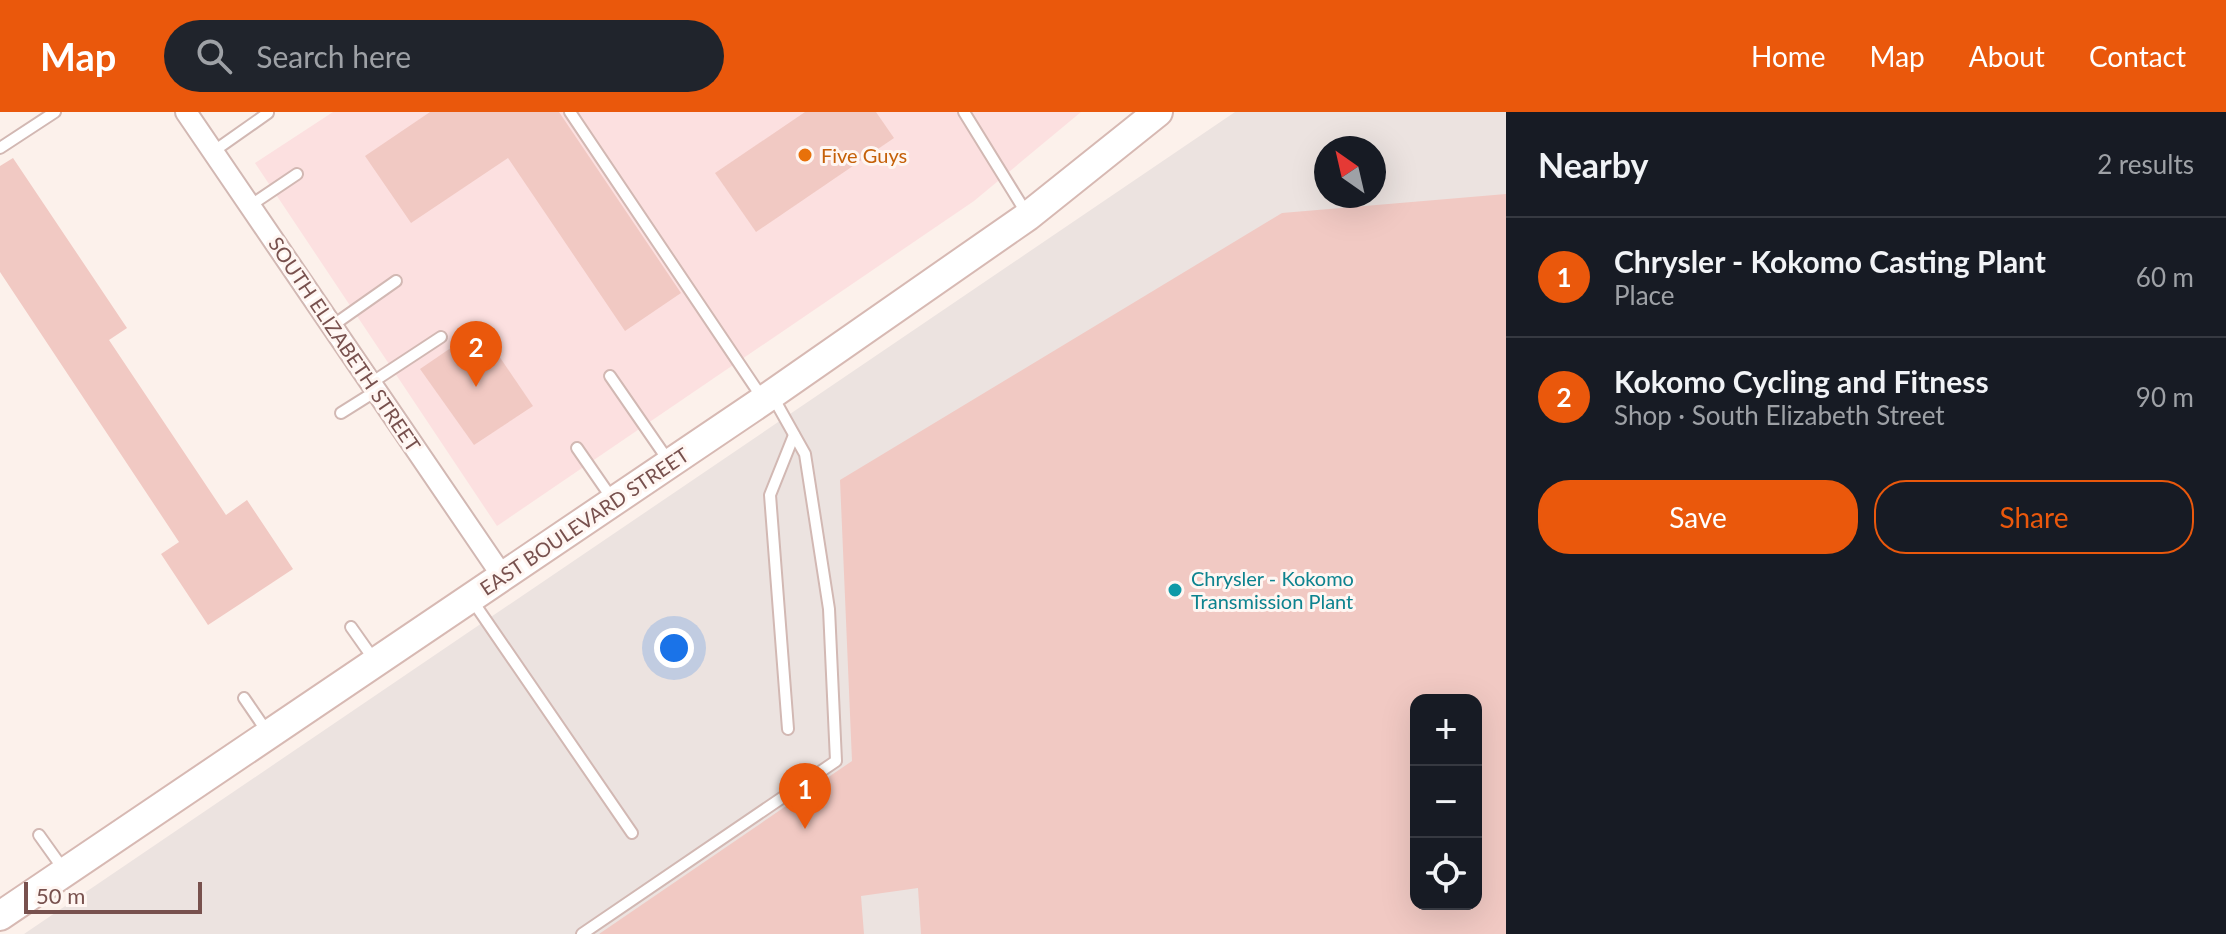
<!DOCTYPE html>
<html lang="en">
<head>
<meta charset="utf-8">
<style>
  :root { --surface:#171b24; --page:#20242c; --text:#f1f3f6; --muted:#9ea1a6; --line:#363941; --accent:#ea580c }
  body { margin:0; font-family:Lato,sans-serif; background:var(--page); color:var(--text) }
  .controls { position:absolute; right:24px; bottom:24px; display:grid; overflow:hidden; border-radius:16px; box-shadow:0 8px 32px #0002 }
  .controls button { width:72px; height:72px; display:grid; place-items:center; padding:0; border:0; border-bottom:2px solid var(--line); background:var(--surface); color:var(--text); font:40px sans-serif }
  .compass { position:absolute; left:1314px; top:24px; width:72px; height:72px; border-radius:50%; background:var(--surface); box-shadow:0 8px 32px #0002; rotate:326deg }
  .scale { position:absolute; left:24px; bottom:20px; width:178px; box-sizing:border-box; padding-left:8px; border:4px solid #78514e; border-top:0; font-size:22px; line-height:28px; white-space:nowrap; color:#78514e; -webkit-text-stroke:6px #fff6f2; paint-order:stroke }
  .you { position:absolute; left:674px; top:536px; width:28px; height:28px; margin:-20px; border:6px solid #fff; border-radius:50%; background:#1a73e8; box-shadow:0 0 0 12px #1a73e833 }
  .badge { display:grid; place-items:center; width:52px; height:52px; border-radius:50%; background:var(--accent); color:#fff; font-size:26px; font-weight:700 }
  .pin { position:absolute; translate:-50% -66px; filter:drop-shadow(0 2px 4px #0008) }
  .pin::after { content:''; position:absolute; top:42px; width:28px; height:24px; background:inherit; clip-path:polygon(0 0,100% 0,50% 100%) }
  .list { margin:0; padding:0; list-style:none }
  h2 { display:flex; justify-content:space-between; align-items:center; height:104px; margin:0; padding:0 32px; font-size:34px }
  h2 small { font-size:26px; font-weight:400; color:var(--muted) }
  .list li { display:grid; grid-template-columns:52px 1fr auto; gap:24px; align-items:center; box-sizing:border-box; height:120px; padding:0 32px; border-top:2px solid var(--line) }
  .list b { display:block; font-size:30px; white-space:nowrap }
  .list p { margin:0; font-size:26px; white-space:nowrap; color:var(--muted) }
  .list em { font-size:26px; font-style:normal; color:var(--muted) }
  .actions { display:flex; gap:16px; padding:24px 32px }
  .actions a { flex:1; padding:18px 0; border:2px solid var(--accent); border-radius:32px; text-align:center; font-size:28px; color:var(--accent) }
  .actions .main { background:var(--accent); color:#fff }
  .icon { flex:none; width:44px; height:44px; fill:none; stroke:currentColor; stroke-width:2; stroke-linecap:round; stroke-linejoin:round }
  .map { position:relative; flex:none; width:1506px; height:822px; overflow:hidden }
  header { display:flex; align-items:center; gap:48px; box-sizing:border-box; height:112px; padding:0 40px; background:var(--accent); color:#fff }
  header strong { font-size:38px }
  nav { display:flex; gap:44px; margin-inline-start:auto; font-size:28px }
  .search { width:560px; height:72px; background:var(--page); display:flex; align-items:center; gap:20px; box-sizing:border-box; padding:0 28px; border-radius:44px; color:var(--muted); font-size:30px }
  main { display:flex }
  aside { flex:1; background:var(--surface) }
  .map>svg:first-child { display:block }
  .commercial { fill:#fce0e0 }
  .industrial { fill:#ece3e0; fill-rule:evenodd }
  .building { fill:#f1c9c3; fill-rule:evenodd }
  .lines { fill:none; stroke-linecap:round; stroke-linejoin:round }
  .lane-casing { stroke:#d2b8b3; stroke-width:14 }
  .street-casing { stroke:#d2b8b3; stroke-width:24 }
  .secondary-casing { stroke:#d7b9b3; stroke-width:32 }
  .lane { stroke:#fff; stroke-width:10 }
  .street { stroke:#fff; stroke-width:20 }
  .secondary { stroke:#fff; stroke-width:28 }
  .food-dot { fill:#e8710a; stroke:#fff6f2; stroke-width:3 }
  .culture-dot { fill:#0f9aa8; stroke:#fff6f2; stroke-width:3 }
  .labels { text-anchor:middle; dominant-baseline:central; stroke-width:6; stroke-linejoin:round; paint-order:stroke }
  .food-label { font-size:20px; fill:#c56008; stroke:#fff6f2; text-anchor:start }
  .street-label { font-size:20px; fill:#78514e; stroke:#fff6f2 }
  .culture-label { font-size:20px; fill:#0d838f; stroke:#fff6f2; text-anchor:start }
</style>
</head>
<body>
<header>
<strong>Map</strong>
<div class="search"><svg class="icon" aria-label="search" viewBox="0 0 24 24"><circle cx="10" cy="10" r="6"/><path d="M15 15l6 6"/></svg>Search here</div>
<nav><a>Home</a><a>Map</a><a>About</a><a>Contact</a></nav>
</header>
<main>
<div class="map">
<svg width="1506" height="822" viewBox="0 0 1506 822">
  <rect width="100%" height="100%" fill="#fcf1eb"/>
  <polygon class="commercial" points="333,0 1081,0 974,89 497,414 255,51"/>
  <path class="industrial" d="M1235,0H1506V822H24ZM1326,36H1374V84H1326ZM1416,588H1476V792H1416Z"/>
  <g class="building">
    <polygon points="430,0 559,0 681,181 625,219 508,46 411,111 365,44"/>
    <polygon points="805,0 876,0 894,26 756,120 715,61"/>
    <polygon points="13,46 127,216 109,228 226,403 247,388 293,457 208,513 161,442 179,430 0,160 0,54"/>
    <path d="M1506,82V822H921L918,776L861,784L864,822H599L852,649L840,368L1282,101ZM1416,588H1476V792H1416Z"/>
    <polygon points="480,216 533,294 474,333 420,257"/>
  </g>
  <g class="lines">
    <defs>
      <g id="lane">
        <polyline points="570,0 763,287"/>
        <polyline points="964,0 1027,102"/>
        <polyline points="0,36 55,0"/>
        <polyline points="214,39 268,1"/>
        <polyline points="251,93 297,62"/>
        <polyline points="332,214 396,169"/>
        <polyline points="610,264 670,351"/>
        <polyline points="371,271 441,225"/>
        <polyline points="341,301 376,279"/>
        <polyline points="577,336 613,388"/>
        <polyline points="472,488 632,721"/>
        <polyline points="351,515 375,549"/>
        <polyline points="244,586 268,621"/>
        <polyline points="788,617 770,383 794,323"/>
        <polyline points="39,723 64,758"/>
        <polyline points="582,822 836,649 829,497 805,342 773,285"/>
      </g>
      <polyline id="street" points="186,0 503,465"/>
      <polyline id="secondary" points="0,804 771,283 1028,104 1158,0"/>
    </defs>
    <use href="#lane" class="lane-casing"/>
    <use href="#street" class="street-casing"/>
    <use href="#secondary" class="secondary-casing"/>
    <use href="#lane" class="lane"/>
    <use href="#street" class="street"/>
    <use href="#secondary" class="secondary"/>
  </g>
  <circle class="food-dot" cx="805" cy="43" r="8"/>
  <circle class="culture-dot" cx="1175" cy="478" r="8"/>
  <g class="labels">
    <g class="food-label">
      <text x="821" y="43">Five Guys</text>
    </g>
    <g class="street-label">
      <text transform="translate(345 232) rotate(56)">SOUTH ELIZABETH STREET</text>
      <text transform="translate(584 409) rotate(-34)">EAST BOULEVARD STREET</text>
    </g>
    <g class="culture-label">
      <text x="1191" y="466">Chrysler - Kokomo<tspan x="1191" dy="23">Transmission Plant</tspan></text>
    </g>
  </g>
</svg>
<div class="controls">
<button>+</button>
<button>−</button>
<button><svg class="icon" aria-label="locate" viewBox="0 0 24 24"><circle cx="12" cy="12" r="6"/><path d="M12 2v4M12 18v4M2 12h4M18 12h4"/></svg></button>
</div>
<svg class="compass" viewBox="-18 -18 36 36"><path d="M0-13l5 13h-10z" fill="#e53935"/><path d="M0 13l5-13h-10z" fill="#9ea1a6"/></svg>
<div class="scale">50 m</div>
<div class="you"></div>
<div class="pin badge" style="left:805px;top:717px">1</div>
<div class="pin badge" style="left:476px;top:275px">2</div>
</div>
<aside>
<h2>Nearby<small>2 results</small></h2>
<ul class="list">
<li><span class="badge">1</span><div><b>Chrysler - Kokomo Casting Plant</b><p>Place</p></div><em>60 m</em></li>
<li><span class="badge">2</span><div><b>Kokomo Cycling and Fitness</b><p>Shop · South Elizabeth Street</p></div><em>90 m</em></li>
</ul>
<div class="actions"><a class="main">Save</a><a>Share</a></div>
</aside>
</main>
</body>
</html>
